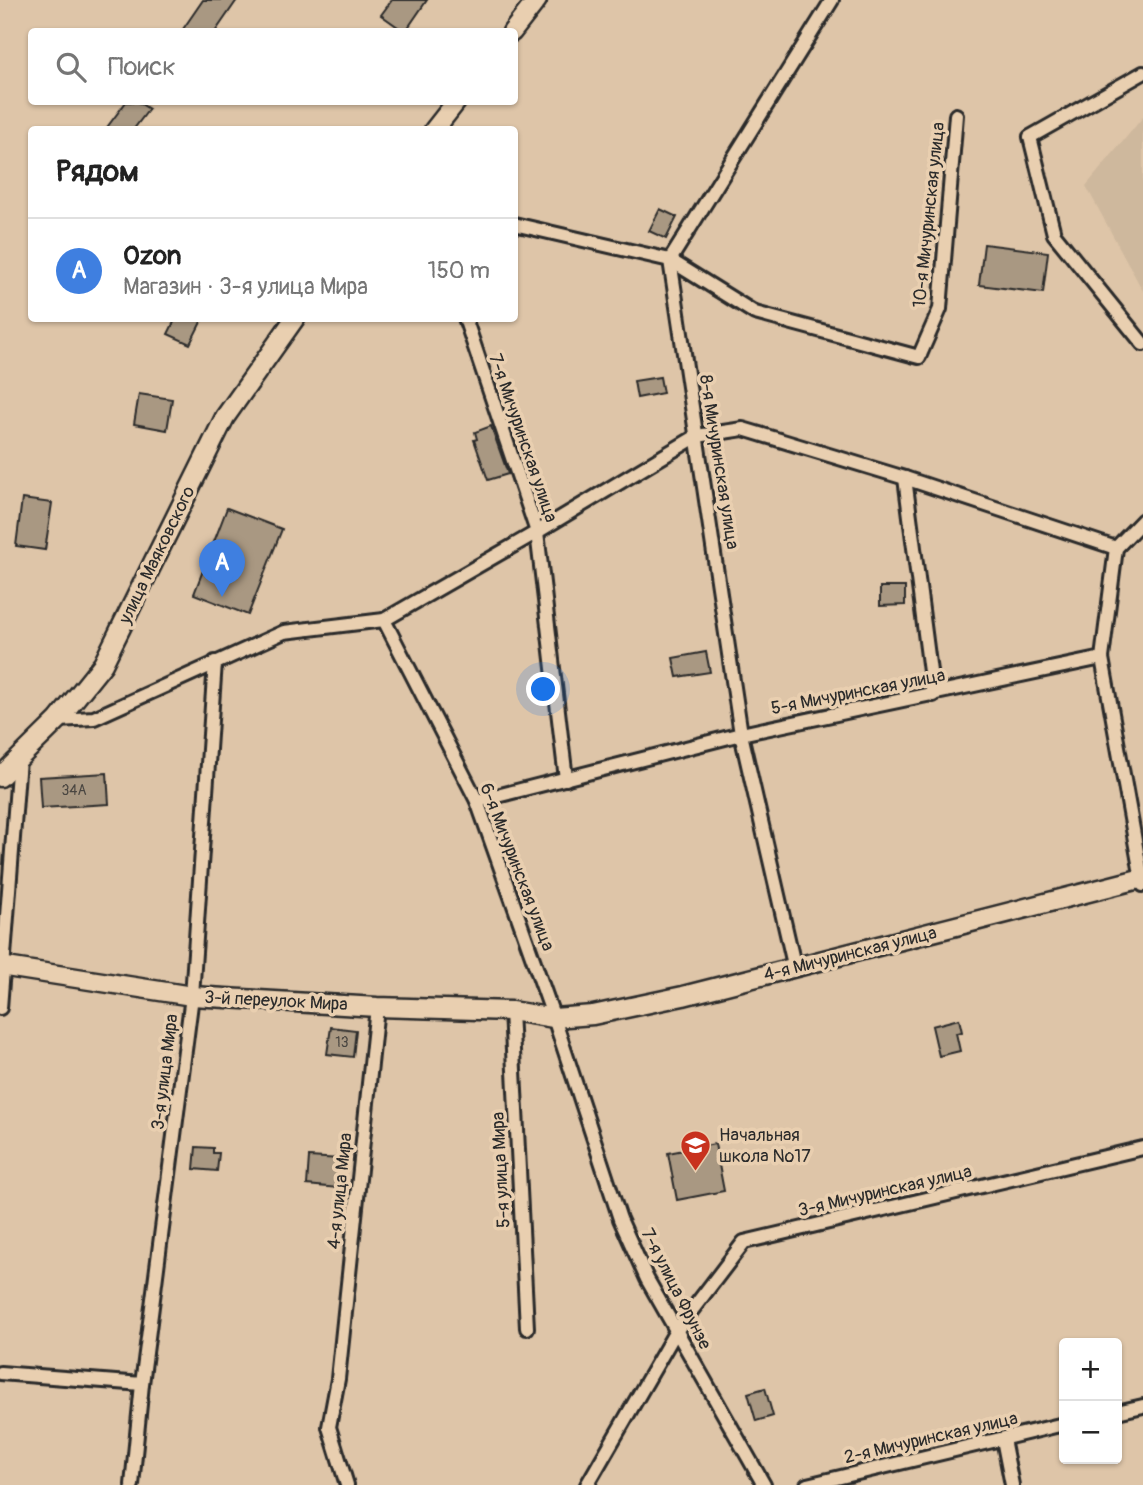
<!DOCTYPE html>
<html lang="ru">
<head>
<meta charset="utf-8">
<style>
  :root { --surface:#fff; --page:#f2f2f2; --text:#222; --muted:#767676; --line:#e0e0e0; --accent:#0f766e }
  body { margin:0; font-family:Pangolin,sans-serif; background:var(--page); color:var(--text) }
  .controls { position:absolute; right:21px; bottom:21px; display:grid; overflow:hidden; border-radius:7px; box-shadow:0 2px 5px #0004 }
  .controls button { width:63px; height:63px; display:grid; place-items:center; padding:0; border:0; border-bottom:2px solid var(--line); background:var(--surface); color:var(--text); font:35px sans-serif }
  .you { position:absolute; left:544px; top:690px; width:24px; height:24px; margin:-18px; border:5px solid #fff; border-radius:50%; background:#1a73e8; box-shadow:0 0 0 10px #1a73e833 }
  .badge { display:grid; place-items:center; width:46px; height:46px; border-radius:50%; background:var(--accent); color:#fff; font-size:23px; font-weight:700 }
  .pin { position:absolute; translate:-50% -58px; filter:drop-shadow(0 2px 4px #0008) }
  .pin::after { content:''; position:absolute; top:37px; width:24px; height:21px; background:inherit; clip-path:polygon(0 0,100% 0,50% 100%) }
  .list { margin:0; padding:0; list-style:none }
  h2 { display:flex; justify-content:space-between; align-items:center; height:91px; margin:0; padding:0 28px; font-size:30px }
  h2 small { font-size:23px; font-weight:400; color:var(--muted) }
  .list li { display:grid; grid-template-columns:46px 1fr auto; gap:21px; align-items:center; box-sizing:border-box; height:105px; padding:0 28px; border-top:2px solid var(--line) }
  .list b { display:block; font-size:26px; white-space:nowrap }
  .list p { margin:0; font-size:23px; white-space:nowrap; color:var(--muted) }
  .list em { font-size:23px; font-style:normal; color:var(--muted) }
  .icon { flex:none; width:38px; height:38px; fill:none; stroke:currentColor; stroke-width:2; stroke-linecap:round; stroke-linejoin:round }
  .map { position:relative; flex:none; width:1143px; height:1485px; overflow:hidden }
  .search { position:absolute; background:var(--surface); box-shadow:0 2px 5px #0004; left:28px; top:28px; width:490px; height:77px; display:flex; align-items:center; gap:18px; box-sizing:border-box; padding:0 24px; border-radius:7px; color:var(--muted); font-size:26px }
  .panel { position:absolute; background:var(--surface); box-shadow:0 2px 5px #0004; left:28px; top:126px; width:490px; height:196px; border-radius:7px }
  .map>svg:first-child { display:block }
  .built { fill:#ceb89d }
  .building { fill:#a99882; stroke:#2b2b2b; stroke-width:2 }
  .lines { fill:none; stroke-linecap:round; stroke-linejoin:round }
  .street-casing { stroke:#2b2b2b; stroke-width:18 }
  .secondary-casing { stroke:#2b2b2b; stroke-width:23 }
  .street { stroke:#e9cfb0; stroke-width:12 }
  .secondary { stroke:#e9cfb0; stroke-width:18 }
  .labels { text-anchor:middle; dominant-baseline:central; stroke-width:7; stroke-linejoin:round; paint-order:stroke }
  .number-label { font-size:14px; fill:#4a4641 }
  .street-label { font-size:18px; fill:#2b2b2b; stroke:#e9cfb0 }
  .poi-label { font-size:18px; fill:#2b2b2b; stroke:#e9cfb0; text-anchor:start }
</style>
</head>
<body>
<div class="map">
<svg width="1143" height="1485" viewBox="0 0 1143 1485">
  <rect width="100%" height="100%" fill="#dec5a8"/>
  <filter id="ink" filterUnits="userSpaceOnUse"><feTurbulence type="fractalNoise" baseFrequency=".0143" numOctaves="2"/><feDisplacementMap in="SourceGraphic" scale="14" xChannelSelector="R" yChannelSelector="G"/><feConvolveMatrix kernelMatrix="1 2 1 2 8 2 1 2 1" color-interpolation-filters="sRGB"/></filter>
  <g filter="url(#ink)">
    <polygon class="built" points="1143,117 1143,291 1086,186"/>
    <g class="building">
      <polygon points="203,0 237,0 215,32 181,32"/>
      <polygon points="392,0 427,0 405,32 381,15"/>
      <polygon points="126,102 138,102 149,109 133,130 105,130"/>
      <polygon points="660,209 677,217 666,239 649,231"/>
      <polygon points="984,244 1048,252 1043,293 979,285"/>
      <polygon points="176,318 203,318 190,344 168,334"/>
      <polygon points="660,377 663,393 637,398 634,381"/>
      <polygon points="139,394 172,399 167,430 134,424"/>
      <polygon points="491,426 508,474 488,480 474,440 477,439 475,432"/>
      <polygon points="22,499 52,503 45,550 16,546"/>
      <polygon points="227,508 282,529 248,615 194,594"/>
      <polygon points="880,587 905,587 905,605 880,606"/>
      <polygon points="706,652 710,672 677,677 673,658"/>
      <polygon points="107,773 109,804 41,808 39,777"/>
      <polygon points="959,1019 962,1032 956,1033 960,1051 939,1056 932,1026"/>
      <polygon points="331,1027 356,1030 353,1057 327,1054"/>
      <polygon points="715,1144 724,1191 677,1200 668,1153"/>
      <polygon points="196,1147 213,1148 213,1153 219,1153 217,1171 194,1169"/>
      <polygon points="309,1157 340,1159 338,1188 307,1185"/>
      <polygon points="765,1388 773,1416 756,1421 748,1393"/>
    </g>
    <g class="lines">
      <defs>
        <g id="street">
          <polyline points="1143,73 1030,137 1054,234 1143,344"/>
          <polyline points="514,224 670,260 755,313 919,357 940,309 956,115"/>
          <polyline points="465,318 537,532 566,779"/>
          <polyline points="905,478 933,695"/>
          <polyline points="384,620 477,801 554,1018 620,1219 647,1279 764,1485"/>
          <polyline points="58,720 94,718 284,632 384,620 537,532 697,436 743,429 905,478 1116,548"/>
          <polyline points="477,801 741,734 1102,658"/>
          <polyline points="1143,885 1102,658 1116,548 1143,520"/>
          <polyline points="795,969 741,734 670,260 832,0"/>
          <polyline points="0,1008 19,759"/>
          <polyline points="511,1011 527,1328"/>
          <polyline points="0,1373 142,1384"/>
          <polyline points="1117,1412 1143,1406"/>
          <polyline points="1003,1439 1012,1485"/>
          <polyline points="132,1485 142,1384 192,996 215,662"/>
          <polyline points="347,1485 329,1427 338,1379 377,1007"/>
          <polyline points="587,1485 676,1331 744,1242 1143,1148"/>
          <polyline points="807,1485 1064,1424"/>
        </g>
        <g id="secondary">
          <polyline points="512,32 537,0"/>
          <polyline points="434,130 456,102"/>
          <polyline points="0,777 58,720 103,664 225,417 295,318"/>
          <polyline points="0,966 192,996 377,1007 511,1011 554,1018 593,1015 683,996 1143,878"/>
        </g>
      </defs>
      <use href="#street" class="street-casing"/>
      <use href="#secondary" class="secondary-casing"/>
      <use href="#street" class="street"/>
      <use href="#secondary" class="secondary"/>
    </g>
  </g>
  <defs>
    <symbol id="school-pin" viewBox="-11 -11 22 30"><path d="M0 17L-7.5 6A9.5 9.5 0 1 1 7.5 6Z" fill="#c8321e" stroke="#e9cfb0"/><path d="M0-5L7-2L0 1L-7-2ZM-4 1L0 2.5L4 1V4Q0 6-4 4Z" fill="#fff"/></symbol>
  </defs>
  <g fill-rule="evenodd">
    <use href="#school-pin" x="678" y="1128" width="35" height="47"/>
  </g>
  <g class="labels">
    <g class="number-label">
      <text x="74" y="790">34А</text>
      <text x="342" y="1042">13</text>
    </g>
    <g class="street-label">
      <text transform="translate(929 215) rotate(-84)">10-я Мичуринская улица</text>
      <text transform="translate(523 438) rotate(71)">7-я Мичуринская улица</text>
      <text transform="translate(719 462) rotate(81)">8-я Мичуринская улица</text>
      <text transform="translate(157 555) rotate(-64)">улица Маяковского</text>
      <text transform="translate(858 692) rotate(-11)">5-я Мичуринская улица</text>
      <text transform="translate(517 867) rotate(69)">6-я Мичуринская улица</text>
      <text transform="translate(850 954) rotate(-14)">4-я Мичуринская улица</text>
      <text transform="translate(276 1001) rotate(3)">3-й переулок Мира</text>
      <text transform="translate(165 1072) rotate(-83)">3-я улица Мира</text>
      <text transform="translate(501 1170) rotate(-93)">5-я улица Мира</text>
      <text transform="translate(340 1191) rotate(-84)">4-я улица Мира</text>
      <text transform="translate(885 1191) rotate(-13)">3-я Мичуринская улица</text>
      <text transform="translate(676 1289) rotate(63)">7-я улица Фрунзе</text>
      <text transform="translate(931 1438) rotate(-13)">2-я Мичуринская улица</text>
    </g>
    <g class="poi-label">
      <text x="719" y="1135">Начальная<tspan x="719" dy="21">школа №17</tspan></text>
    </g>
  </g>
</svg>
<div class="controls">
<button>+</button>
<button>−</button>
</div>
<div class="you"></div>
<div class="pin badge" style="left:222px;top:597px;background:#3f7fe0">A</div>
<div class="search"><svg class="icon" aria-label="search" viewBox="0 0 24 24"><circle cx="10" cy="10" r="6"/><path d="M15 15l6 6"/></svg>Поиск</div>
<section class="panel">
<h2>Рядом<small></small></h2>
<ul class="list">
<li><span class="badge" style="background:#3f7fe0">A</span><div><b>Ozon</b><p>Магазин · 3-я улица Мира</p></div><em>150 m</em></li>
</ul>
</section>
</div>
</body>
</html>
